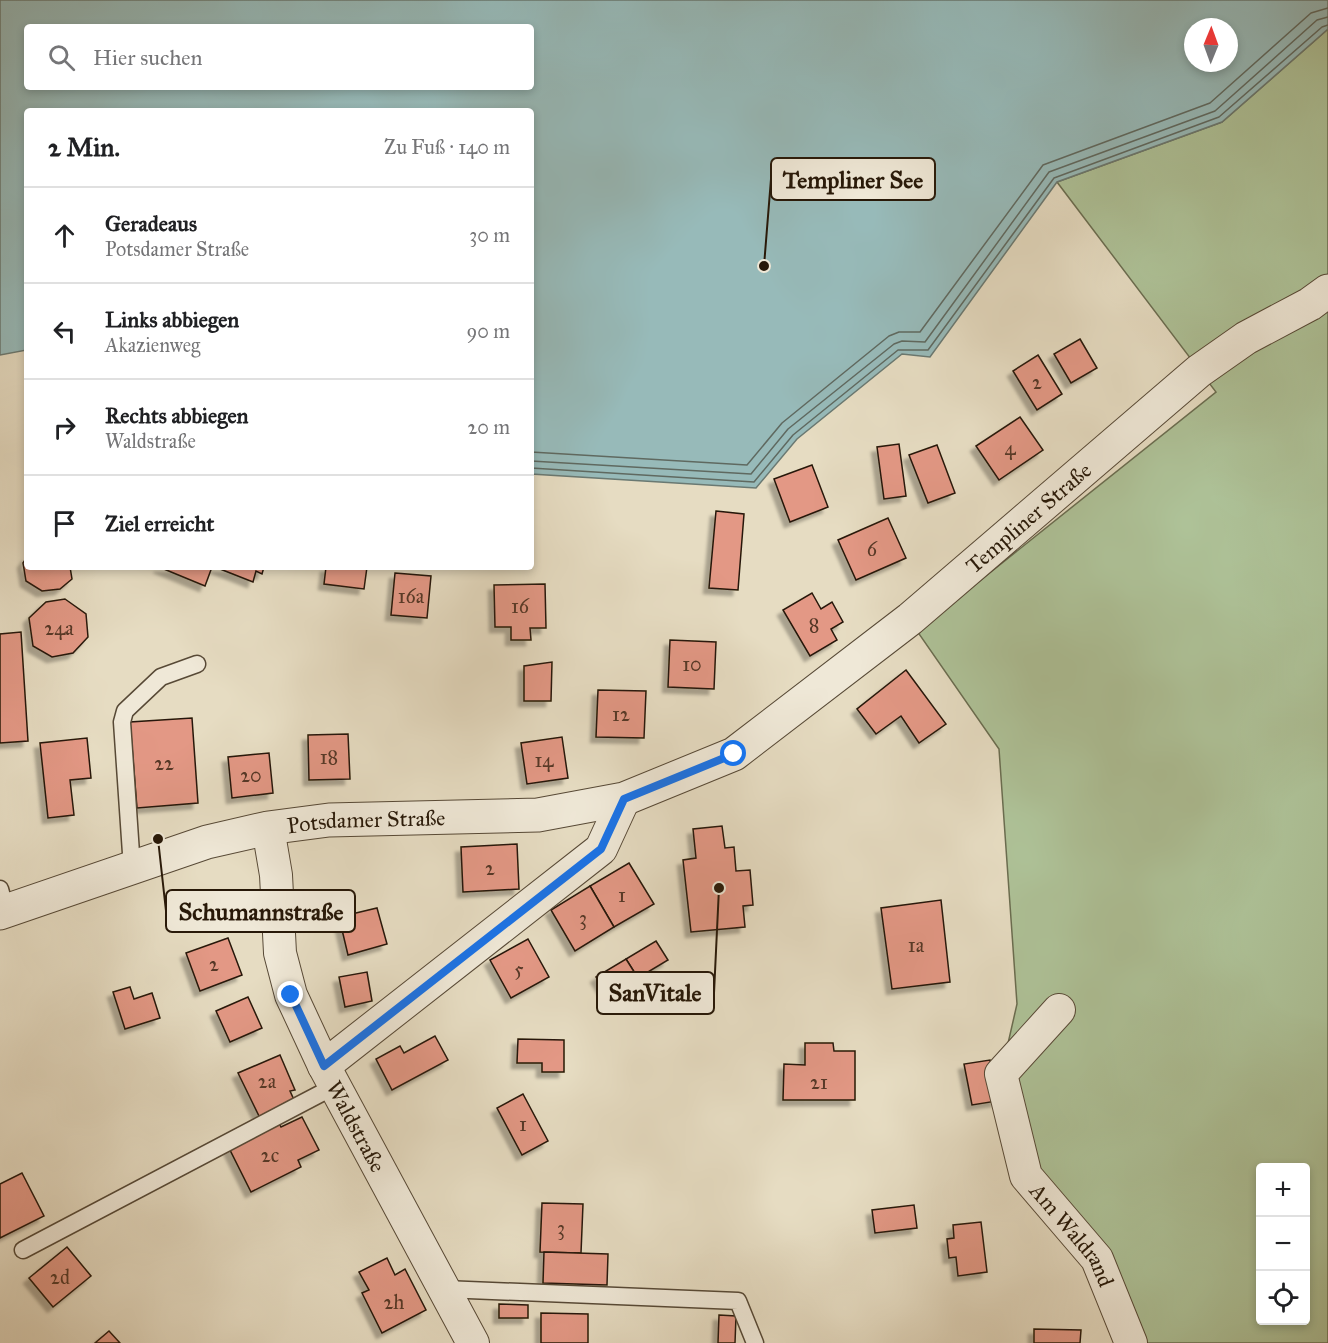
<!DOCTYPE html>
<html lang="de">
<head>
<meta charset="utf-8">
<style>
  :root { --surface:#fff; --page:#f6f6f6; --text:#202124; --muted:#757577; --line:#e0e0e0 }
  body { margin:0; font-family:"IM FELL Great Primer",serif; background:var(--page); color:var(--text) }
  .controls { position:absolute; right:18px; bottom:18px; display:grid; overflow:hidden; border-radius:6px; box-shadow:0 3px 9px #0003 }
  .controls button { width:54px; height:54px; display:grid; place-items:center; padding:0; border:0; border-bottom:2px solid var(--line); background:var(--surface); color:var(--text); font:30px sans-serif }
  .compass { position:absolute; left:1184px; top:18px; width:54px; height:54px; border-radius:50%; background:var(--surface); box-shadow:0 3px 9px #0003; rotate:1deg }
  .stop { position:absolute; width:18px; height:18px; margin:-14px; border:4px solid #1a73e8; border-radius:50%; background:#fff }
  .stop.end { background:#1a73e8; border-color:#fff; box-shadow:0 2px 6px #0008 }
  .list { margin:0; padding:0; list-style:none }
  h2 { display:flex; justify-content:space-between; align-items:center; height:78px; margin:0; padding:0 24px; font-size:26px }
  h2 small { font-size:20px; font-weight:400; color:var(--muted) }
  .list li { display:grid; grid-template-columns:39px 1fr auto; gap:18px; align-items:center; box-sizing:border-box; height:96px; padding:0 24px; border-top:2px solid var(--line) }
  .list b { display:block; font-size:22px; white-space:nowrap }
  .list p { margin:0; font-size:20px; white-space:nowrap; color:var(--muted) }
  .list em { font-size:20px; font-style:normal; color:var(--muted) }
  .icon { flex:none; width:33px; height:33px; fill:none; stroke:currentColor; stroke-width:2; stroke-linecap:round; stroke-linejoin:round }
  .map { position:relative; flex:none; width:1328px; height:1343px; overflow:hidden }
  .search { position:absolute; background:var(--surface); box-shadow:0 3px 9px #0003; left:24px; top:24px; width:510px; height:66px; display:flex; align-items:center; gap:15px; box-sizing:border-box; padding:0 21px; border-radius:6px; color:var(--muted); font-size:22px }
  .panel { position:absolute; background:var(--surface); box-shadow:0 3px 9px #0003; left:24px; top:108px; width:510px; height:462px; border-radius:6px }
  .map>svg:first-child { display:block }
  .green { fill:#aec298; stroke:#6a6d50; stroke-width:1.5; fill-rule:evenodd }
  .water { fill:#97bab9; stroke:#6a7972; stroke-width:1.5; fill-rule:evenodd }
  .lines { fill:none; stroke-linecap:round; stroke-linejoin:round }
  .shore { stroke:#5f6960; stroke-width:1.5 }
  .building { fill:#e39885; stroke:#271808; stroke-width:1.5; filter:url(#shadow) }
  .service-casing { stroke:#574936; stroke-width:19 }
  .minor-casing { stroke:#574936; stroke-width:34 }
  .tertiary-casing { stroke:#574936; stroke-width:35 }
  .service { stroke:#efe8d7; stroke-width:16 }
  .minor { stroke:#efe8d7; stroke-width:32 }
  .tertiary { stroke:#efe8d7; stroke-width:33 }
  .route { stroke:#1a73e8; stroke-width:8 }
  .labels { text-anchor:middle; dominant-baseline:central; stroke-width:4.5; stroke-linejoin:round; paint-order:stroke }
  .number-label { font-size:20px; fill:#563827 }
  .street-label { font-size:22px; fill:#271808; stroke:#efe8d7 }
  .leader { fill:none; stroke:#271808; stroke-width:2 }
  .callout-dot { fill:#271808; stroke:#efe8d7; stroke-width:2 }
  .callout { fill:#efe8d7; stroke:#271808; stroke-width:2 }
  .callout-label { font-size:24px; text-anchor:middle; font-weight:bold; fill:#271808 }
</style>
</head>
<body>
<div class="map">
<svg width="1328" height="1343" viewBox="0 0 1328 1343">
  <defs>
    <filter id="shadow"><feDropShadow dx="-5.5" dy="5.5" stdDeviation="1.5" flood-color="#0004"/></filter>
  </defs>
  <rect width="100%" height="100%" fill="#e6dcc2"/>
  <filter id="stains"><feTurbulence type="fractalNoise" baseFrequency=".00333" numOctaves="4"/><feColorMatrix values="0 0 0 0 .2 0 0 0 0 .09 0 0 0 0 .02 0 0 0 .5 -.17"/></filter>
  <radialGradient id="worn" r=".72"><stop offset=".6" stop-color="#630" stop-opacity="0"/><stop offset="1" stop-color="#630" stop-opacity=".3"/></radialGradient>
  <path class="green" d="M1328,29V1343H1131L1026,1176L1001,1074L1017,1004L999,749L917,631L1216,392L1057,182L1222,122ZM1260,1168H1306V1320H1260Z"/>
  <path class="water" d="M0,0H1328V29L1222,122L1057,182L930,357L902,354L797,439L756,488L531,474V111H27V350L0,355ZM27,27H531V87H27ZM1193,27H1229V63H1193Z"/>
  <g class="lines">
    <g class="shore">
      <polyline points="531,452 747,465 782,423 889,336 899,332 920,332 1043,165 1210,103 1311,13 1328,8"/>
      <polyline points="531,461 751,474 788,429 894,344 902,341 925,342 1049,172 1215,111 1317,20 1328,17"/>
      <polyline points="531,468 754,482 793,435 898,350 928,350 1054,178 1219,117 1322,27 1328,25"/>
    </g>
  </g>
  <g class="building">
    <polygon points="1080,339 1097,368 1071,383 1054,354"/>
    <polygon points="1038,355 1062,394 1037,410 1013,371"/>
    <polygon points="1020,417 1043,450 999,480 976,446"/>
    <polygon points="899,444 906,496 884,499 877,447"/>
    <polygon points="937,445 955,493 928,503 909,455"/>
    <polygon points="812,465 828,507 790,522 774,479"/>
    <polygon points="716,511 744,514 738,590 709,588"/>
    <polygon points="888,518 906,558 856,580 838,540"/>
    <polygon points="27,557 27,567 70,567 72,579 60,589 42,591 26,581 23,563"/>
    <polygon points="159,567 212,567 205,586"/>
    <polygon points="215,567 264,567 262,574 256,571 253,582"/>
    <polygon points="326,567 367,567 364,589 324,584"/>
    <polygon points="395,573 431,576 427,618 391,615"/>
    <polygon points="545,584 546,628 530,628 531,640 511,640 511,627 495,627 494,585"/>
    <polygon points="812,593 821,609 832,602 843,622 831,629 837,640 810,656 783,610"/>
    <polygon points="65,599 86,614 88,637 73,653 52,657 33,646 29,618 46,602"/>
    <polygon points="21,632 28,741 0,743 0,634"/>
    <polygon points="670,640 716,642 714,689 668,687"/>
    <polygon points="552,662 551,701 524,701 524,666"/>
    <polygon points="906,670 946,724 919,743 901,716 876,734 857,709"/>
    <polygon points="598,690 646,691 644,738 596,737"/>
    <polygon points="192,718 198,803 137,808 130,722"/>
    <polygon points="348,734 350,779 309,780 308,735"/>
    <polygon points="562,737 568,778 527,784 521,743"/>
    <polygon points="87,738 91,778 70,780 74,815 48,818 40,743"/>
    <polygon points="269,753 273,793 232,798 228,757"/>
    <polygon points="722,826 725,848 734,847 736,871 750,870 753,905 743,906 745,927 691,932 683,860 696,858 693,829"/>
    <polygon points="517,844 519,889 463,892 461,847"/>
    <polygon points="629,863 654,904 614,927 590,886"/>
    <polygon points="590,886 614,927 575,951 551,910"/>
    <polygon points="941,900 950,982 892,989 881,908"/>
    <polygon points="377,908 387,944 348,955 339,917"/>
    <polygon points="228,938 242,975 200,991 186,953"/>
    <polygon points="528,939 549,977 511,998 490,960"/>
    <polygon points="656,941 668,960 638,978 626,959"/>
    <polygon points="626,959 638,978 608,996 596,977"/>
    <polygon points="367,972 372,1001 345,1007 339,977"/>
    <polygon points="130,987 134,999 152,993 160,1018 125,1029 113,992"/>
    <polygon points="248,997 262,1028 230,1042 216,1011"/>
    <polygon points="435,1036 448,1060 392,1090 376,1059 400,1046 404,1053"/>
    <polygon points="518,1039 564,1040 564,1072 542,1072 542,1063 517,1063"/>
    <polygon points="805,1043 833,1043 834,1051 855,1051 855,1100 783,1100 784,1064 805,1065"/>
    <polygon points="280,1055 295,1090 290,1091 295,1102 260,1118 238,1073"/>
    <polygon points="990,1060 997,1101 972,1105 964,1064"/>
    <polygon points="523,1094 548,1141 522,1155 497,1108"/>
    <polygon points="302,1117 319,1150 298,1160 301,1167 251,1192 228,1146 278,1121 281,1127"/>
    <polygon points="22,1173 44,1216 0,1238 0,1184"/>
    <polygon points="542,1203 583,1204 581,1253 540,1252"/>
    <polygon points="914,1205 917,1228 875,1233 872,1210"/>
    <polygon points="981,1222 987,1272 958,1276 956,1257 949,1258 947,1239 954,1238 953,1225"/>
    <polygon points="67,1247 91,1276 53,1307 29,1278"/>
    <polygon points="544,1252 608,1254 607,1285 543,1283"/>
    <polygon points="387,1258 395,1275 405,1269 426,1310 382,1333 362,1293 369,1290 359,1272"/>
    <polygon points="499,1304 528,1305 528,1318 499,1318"/>
    <polygon points="541,1313 588,1314 588,1343 541,1343"/>
    <polygon points="719,1315 736,1316 735,1343 718,1343"/>
    <polygon points="1034,1329 1081,1330 1080,1343 1034,1343"/>
    <polygon points="109,1331 120,1343 95,1343"/>
  </g>
  <g class="lines">
    <defs>
      <g id="service">
        <polyline points="132,868 122,722 125,711 161,677 197,664"/>
        <polyline points="0,889 6,911"/>
        <polyline points="23,1250 335,1086"/>
        <polyline points="444,1289 738,1301 755,1343"/>
      </g>
      <g id="minor">
        <path id="s1" d="M268,828L276,875L280,953L291,995L324,1066L473,1343"/>
        <path id="s2" d="M1059,1010L1001,1074L1026,1176L1097,1259L1131,1343"/>
        <polyline points="324,1066 601,849 624,799"/>
      </g>
      <g id="tertiary">
        <path id="s3" d="M0,913L207,842L268,828L329,820L538,815L624,799L734,754L910,619L1199,371L1246,338L1310,304L1328,291"/>
      </g>
    </defs>
    <use href="#service" class="service-casing"/>
    <use href="#minor" class="minor-casing"/>
    <use href="#tertiary" class="tertiary-casing"/>
    <use href="#service" class="service"/>
    <use href="#minor" class="minor"/>
    <use href="#tertiary" class="tertiary"/>
  </g>
  <g class="lines">
    <polyline class="route" points="291,995 324,1066 601,849 624,799 734,754"/>
  </g>
  <g class="labels">
    <g class="number-label">
      <text x="1037" y="382">2</text>
      <text x="1010" y="448">4</text>
      <text x="872" y="549">6</text>
      <text x="411" y="596">16a</text>
      <text x="520" y="606">16</text>
      <text x="814" y="625">8</text>
      <text x="59" y="628">24a</text>
      <text x="692" y="664">10</text>
      <text x="621" y="714">12</text>
      <text x="329" y="757">18</text>
      <text x="544" y="760">14</text>
      <text x="164" y="763">22</text>
      <text x="251" y="775">20</text>
      <text x="490" y="868">2</text>
      <text x="622" y="895">1</text>
      <text x="583" y="918">3</text>
      <text x="916" y="945">1a</text>
      <text x="214" y="964">2</text>
      <text x="519" y="969">5</text>
      <text x="267" y="1081">2a</text>
      <text x="819" y="1082">21</text>
      <text x="523" y="1124">1</text>
      <text x="270" y="1155">2c</text>
      <text x="561" y="1228">3</text>
      <text x="60" y="1277">2d</text>
      <text x="394" y="1302">2h</text>
    </g>
    <g class="street-label">
      <text stroke="none"><textPath href="#s3" startOffset="1136">Templiner Straße</textPath></text>
      <text stroke="none"><textPath href="#s3" startOffset="380">Potsdamer Straße</textPath></text>
      <text stroke="none"><textPath href="#s1" startOffset="316">Waldstraße</textPath></text>
      <text stroke="none"><textPath href="#s2" startOffset="267">Am Waldrand</textPath></text>
    </g>
  </g>
  <path class="leader" d="M764 266L771 179M158 839L166 911M719 888L714 993"/>
  <g class="callout-dot">
    <circle cx="764" cy="266" r="6"/>
    <circle cx="158" cy="839" r="6"/>
    <circle cx="719" cy="888" r="6"/>
  </g>
  <g class="callout">
    <rect x="771" y="158" width="164" height="42" rx="6"/>
    <rect x="166" y="890" width="189" height="42" rx="6"/>
    <rect x="597" y="972" width="117" height="42" rx="6"/>
  </g>
  <g class="callout-label">
    <text x="853" y="188">Templiner See</text>
    <text x="261" y="920">Schumannstraße</text>
    <text x="655" y="1001">SanVitale</text>
  </g>
  <rect width="100%" height="100%" filter="url(#stains)"/>
  <rect width="100%" height="100%" fill="url(#worn)"/>
</svg>
<div class="controls">
<button>+</button>
<button>−</button>
<button><svg class="icon" aria-label="locate" viewBox="0 0 24 24"><circle cx="12" cy="12" r="6"/><path d="M12 2v4M12 18v4M2 12h4M18 12h4"/></svg></button>
</div>
<svg class="compass" viewBox="-18 -18 36 36"><path d="M0-13l5 13h-10z" fill="#e53935"/><path d="M0 13l5-13h-10z" fill="#757577"/></svg>
<div class="stop" style="left:734px;top:754px"></div>
<div class="stop end" style="left:291px;top:995px"></div>
<div class="search"><svg class="icon" aria-label="search" viewBox="0 0 24 24"><circle cx="10" cy="10" r="6"/><path d="M15 15l6 6"/></svg>Hier suchen</div>
<section class="panel">
<h2>2 Min.<small>Zu Fuß · 140 m</small></h2>
<ul class="list">
<li><svg class="icon" aria-label="ahead" viewBox="0 0 24 24"><path d="M12 20V5M6 11l6-6 6 6"/></svg><div><b>Geradeaus</b><p>Potsdamer Straße</p></div><em>30 m</em></li>
<li><svg class="icon" aria-label="left" viewBox="0 0 24 24"><path d="M17 20v-9H6M10 6l-5 5 5 5"/></svg><div><b>Links abbiegen</b><p>Akazienweg</p></div><em>90 m</em></li>
<li><svg class="icon" aria-label="right" viewBox="0 0 24 24"><path d="M7 20v-9h11M14 6l5 5-5 5"/></svg><div><b>Rechts abbiegen</b><p>Waldstraße</p></div><em>20 m</em></li>
<li><svg class="icon" aria-label="arrive" viewBox="0 0 24 24"><path d="M6 21V4h12l-3 4 3 4H6"/></svg><div><b>Ziel erreicht</b></div></li>
</ul>
</section>
</div>
</body>
</html>
